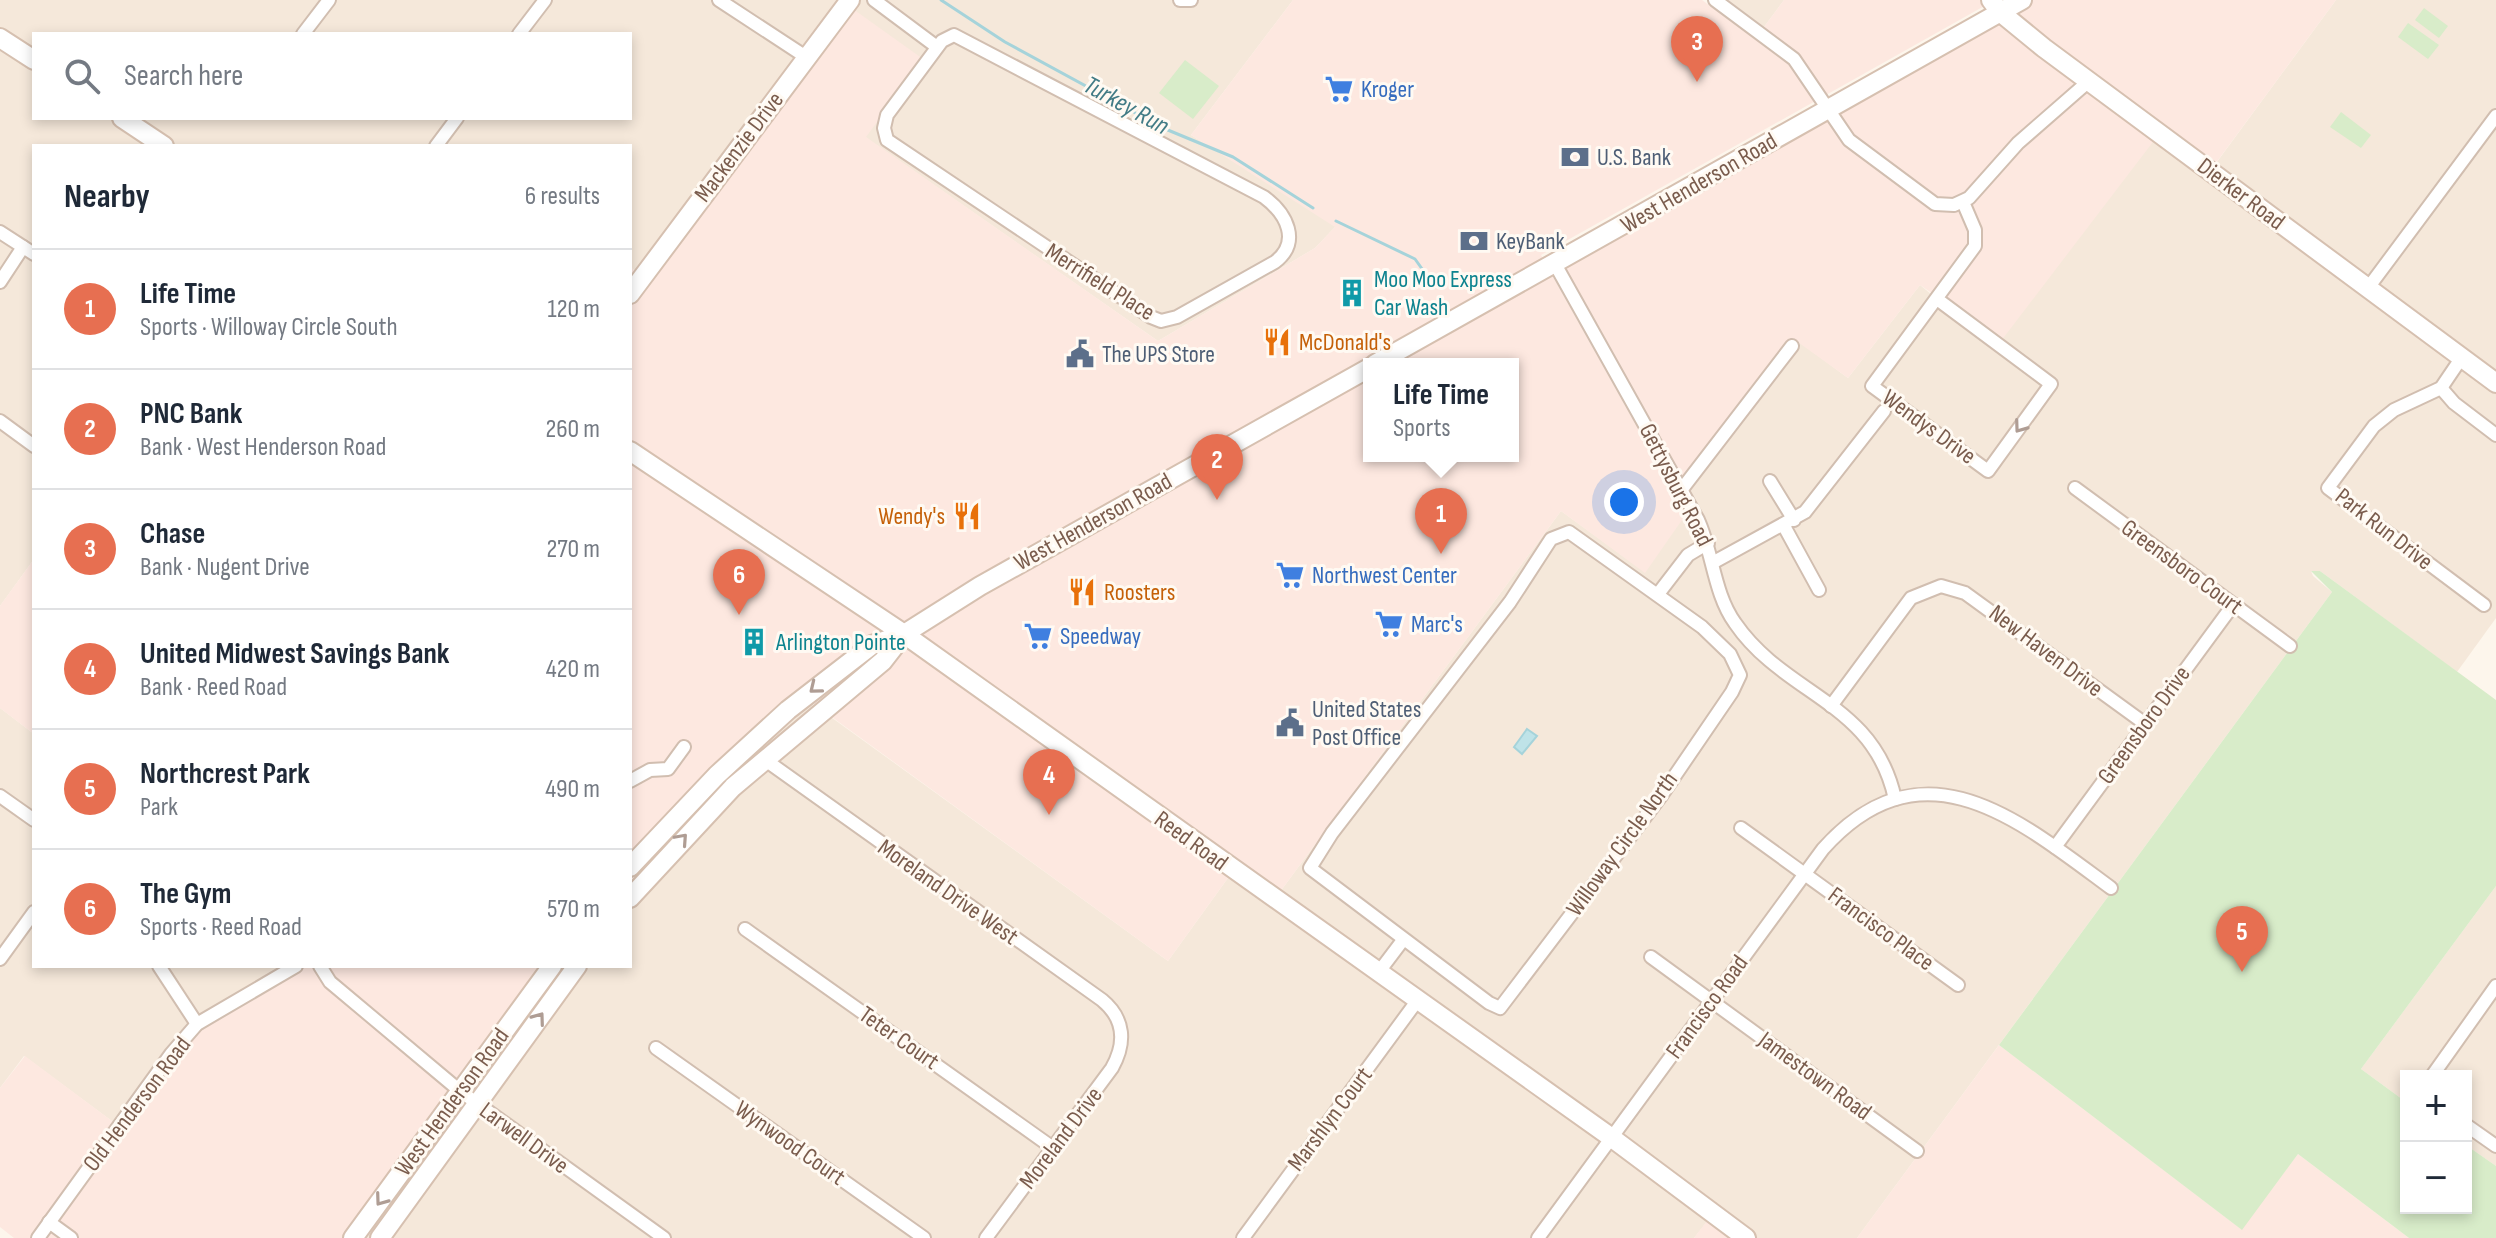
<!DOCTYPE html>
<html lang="en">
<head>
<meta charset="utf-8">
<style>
  :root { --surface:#fff; --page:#f2f2f3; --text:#1f2937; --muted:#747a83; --line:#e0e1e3; --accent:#e76f51 }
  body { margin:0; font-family:"Sofia Sans Condensed",sans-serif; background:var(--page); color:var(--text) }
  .controls { position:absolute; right:24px; bottom:24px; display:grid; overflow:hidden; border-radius:0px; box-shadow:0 4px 12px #0003 }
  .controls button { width:72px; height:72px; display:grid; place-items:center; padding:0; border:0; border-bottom:2px solid var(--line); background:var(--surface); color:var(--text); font:40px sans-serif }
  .you { position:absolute; left:1624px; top:502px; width:28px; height:28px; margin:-20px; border:6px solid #fff; border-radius:50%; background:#1a73e8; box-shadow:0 0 0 12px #1a73e833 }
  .badge { display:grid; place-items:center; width:52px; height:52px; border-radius:50%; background:var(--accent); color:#fff; font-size:26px; font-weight:700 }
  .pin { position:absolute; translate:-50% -66px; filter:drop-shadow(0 2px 4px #0008) }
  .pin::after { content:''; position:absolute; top:42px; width:28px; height:24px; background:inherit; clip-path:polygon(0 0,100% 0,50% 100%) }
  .popup { position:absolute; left:1363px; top:358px; width:156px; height:104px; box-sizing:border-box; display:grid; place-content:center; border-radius:0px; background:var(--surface); filter:drop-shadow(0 2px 6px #0005); font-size:26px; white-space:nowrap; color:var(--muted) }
  .popup b { font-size:30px; color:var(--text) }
  .popup::after { content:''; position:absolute; left:50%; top:100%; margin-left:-16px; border:16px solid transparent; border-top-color:var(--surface) }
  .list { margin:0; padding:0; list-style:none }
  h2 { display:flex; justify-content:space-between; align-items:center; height:104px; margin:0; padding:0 32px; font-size:34px }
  h2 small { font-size:26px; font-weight:400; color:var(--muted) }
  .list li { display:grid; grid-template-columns:52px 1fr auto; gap:24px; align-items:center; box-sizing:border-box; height:120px; padding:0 32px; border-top:2px solid var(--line) }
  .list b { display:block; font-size:30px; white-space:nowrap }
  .list p { margin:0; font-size:26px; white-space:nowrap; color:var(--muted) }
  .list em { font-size:26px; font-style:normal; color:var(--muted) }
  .icon { flex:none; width:44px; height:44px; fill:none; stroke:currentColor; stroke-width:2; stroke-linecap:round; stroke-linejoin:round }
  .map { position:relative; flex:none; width:2496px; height:1238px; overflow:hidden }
  .search { position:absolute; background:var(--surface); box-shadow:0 4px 12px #0003; left:32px; top:32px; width:600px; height:88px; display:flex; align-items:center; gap:20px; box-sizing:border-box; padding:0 28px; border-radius:0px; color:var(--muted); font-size:30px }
  .panel { position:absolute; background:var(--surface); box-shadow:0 4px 12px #0003; left:32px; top:144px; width:600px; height:824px; border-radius:0px }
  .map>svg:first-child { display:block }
  .residential { fill:#f5e8da; fill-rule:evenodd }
  .commercial { fill:#fde8e0; fill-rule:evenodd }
  .green { fill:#d8ecc9 }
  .water { fill:#bfe3e8; stroke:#a5d3da; stroke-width:2 }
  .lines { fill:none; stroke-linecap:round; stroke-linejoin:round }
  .stream { stroke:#a5d3da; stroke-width:3 }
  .street-casing { stroke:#d1beb0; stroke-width:16 }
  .secondary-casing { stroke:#d6c0b0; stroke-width:22 }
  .street { stroke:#fff; stroke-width:12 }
  .secondary { stroke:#fff; stroke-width:18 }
  .oneway { stroke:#af9d94 }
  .labels { text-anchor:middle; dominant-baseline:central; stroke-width:6; stroke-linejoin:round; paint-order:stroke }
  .shop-label { font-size:24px; fill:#366cbe; stroke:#fffaf3; text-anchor:start }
  .street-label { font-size:24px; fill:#7a5c4d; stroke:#fffaf3 }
  .service-label { font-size:24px; fill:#4e5e75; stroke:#fffaf3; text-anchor:start }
  .culture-label { font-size:24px; fill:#0d838f; stroke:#fffaf3; text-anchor:start }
  .food-label { font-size:24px; fill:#c56008; stroke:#fffaf3; text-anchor:start }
  .water-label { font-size:26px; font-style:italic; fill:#437c86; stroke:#fffaf3 }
</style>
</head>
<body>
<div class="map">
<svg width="2496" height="1238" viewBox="0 0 2496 1238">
  <rect width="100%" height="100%" fill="#fdf6ec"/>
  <g class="residential">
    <path d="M0,0H1293L1191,135L1336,226L1315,248L1158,341L865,137L643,276L630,267V146H34V559L0,606ZM34,34H630V118H34Z"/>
    <polygon points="1728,0 1784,0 1764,27"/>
    <polygon points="2336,0 2496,0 2496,618 2457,672 2320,571 2311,571 2313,576 2332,592 1857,1238 1746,1238 1713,1214 1694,1238 366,1238 566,966 630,966 630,882 717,775 806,699 1168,961 1233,871 1274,900 1561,511 1645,572 1682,489 1795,339 1848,378 1920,285 1937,299 2160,133 2211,170"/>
    <polygon points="0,708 34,734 34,966 296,966 120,1127 24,1056 0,1088"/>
    <polygon points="2496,886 2496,1166 2466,1145 2466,1076 2406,1076 2406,1102 2361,1069"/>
  </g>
  <g class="commercial">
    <path d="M1293,0H1702L1755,39L1784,0H1995L1541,255L1632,418L1638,411L1555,264L2022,0H2336L2210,171L2159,134L2001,341L1920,285L1848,378L1795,340L1682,489L1691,507L1645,573L1561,511L1274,900L1233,871L1168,961L807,699L717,775L630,882V267L643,276L846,4L923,59L866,137L1158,341L1315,248L1335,227L1191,135ZM1369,364H1513V456H1369Z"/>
    <polygon points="34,559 34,734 0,708 0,606"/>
    <polygon points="296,966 566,966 366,1238 14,1238 0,1227 0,1088 25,1056 120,1127 190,1035"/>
    <polygon points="1999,1045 2241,1229 2298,1154 2409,1238 1857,1238"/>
    <polygon points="1713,1213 1746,1238 1694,1238"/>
  </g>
  <g class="green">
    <polygon points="2424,8 2448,26 2439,38 2415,20"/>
    <polygon points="2408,23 2439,45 2428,59 2398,37"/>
    <polygon points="1185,60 1219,86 1193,119 1159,93"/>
    <polygon points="2341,112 2371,135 2361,148 2330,127"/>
    <polygon points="2311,571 2320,571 2496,700 2496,886 2361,1069 2406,1102 2406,1208 2466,1208 2466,1145 2496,1166 2496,1238 2409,1238 2298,1154 2242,1230 1999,1045 2332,592"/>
  </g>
  <polygon class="water" points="1527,729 1537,736 1522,754 1514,747"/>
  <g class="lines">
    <g class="stream">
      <polyline points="941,0 1005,42 1163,128 1233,157 1313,208"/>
      <polyline points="1336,221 1415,259 1435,287"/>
    </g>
    <defs>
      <g id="street">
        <polyline points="719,0 806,57"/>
        <polyline points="874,0 937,47"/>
        <polyline points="1180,0 1191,0"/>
        <polyline points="1715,0 1794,59 1849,140 1935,204 1954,205 1969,198 2018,143 2089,81"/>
        <polyline points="303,34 329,0"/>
        <polyline points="519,34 545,0"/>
        <path d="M954,35L1264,197C1287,214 1301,242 1275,262L1177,317L1161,321L1151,317L887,140L884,128L887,115L942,41Z"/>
        <polyline points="436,146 457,118"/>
        <polyline points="0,232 34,254"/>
        <path d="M1555,264L1698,520C1713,553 1714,594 1735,623C1785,696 1874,701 1895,799"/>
        <polyline points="0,282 23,247"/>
        <polyline points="2368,288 2496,116"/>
        <polyline points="1937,299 2051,384 1988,471 1872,386 1975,246 1975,230 1963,202"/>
        <polyline points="2462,357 2441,388 2394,410 2374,426 2328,488 2484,605"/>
        <polyline points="2441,388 2454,403 2496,435"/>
        <polyline points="0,421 34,446"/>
        <polyline points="1770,481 1794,520"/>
        <polyline points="2075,488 2290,646"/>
        <polyline points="1682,489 1792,346"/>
        <polyline points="1784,526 1819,590"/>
        <polygon points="1569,532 1702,627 1730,654 1740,675 1732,692 1661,796 1500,1008 1489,1003 1310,868 1332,833 1510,602 1551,539"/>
        <polyline points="1714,562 1805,512 1884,411"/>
        <polyline points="1658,594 1688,555 1708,543"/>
        <polyline points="1831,706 1911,598 1941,586 1965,593 2144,723"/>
        <path d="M764,759L1102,1000C1125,1019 1126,1043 1112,1068L986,1238"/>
        <polyline points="630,781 650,770 668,769 684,747"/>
        <polyline points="0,796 34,820"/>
        <polyline points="1741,828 1958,985"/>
        <polyline points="2055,847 2233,605"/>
        <polyline points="745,929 1053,1148"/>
        <polyline points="1651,957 1917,1151"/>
        <polyline points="0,959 34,912"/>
        <polyline points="159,966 197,1024"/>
        <polyline points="320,966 330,982 460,1091 664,1238"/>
        <polyline points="1378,973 1403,940"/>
        <polyline points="656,1048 924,1238"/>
        <polyline points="2432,1076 2496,986"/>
        <polyline points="2466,1125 2496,1146"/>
        <polyline points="49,1222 71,1238"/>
        <polyline points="38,1238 171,1054 197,1024 296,966"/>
        <polyline points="1243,1238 1417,1001"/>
        <path d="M1538,1238L1823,849C1923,737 2020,821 2111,888"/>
      </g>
      <g id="secondary">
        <polyline points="1991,0 2000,12 2044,48 2496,383"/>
        <polyline points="0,38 34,60"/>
        <polyline points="122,118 164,146"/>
        <polyline points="630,294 850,0"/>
        <polyline points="1375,364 2022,0"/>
        <polyline points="630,451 904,634 1612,1138 1746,1238"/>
        <polyline points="630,867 717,775 788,710 872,645 904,634 980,586 1369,368"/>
        <polyline points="630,898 733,787 883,661 904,634"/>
        <polyline points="353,1238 552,966"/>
        <polyline points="380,1238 577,966"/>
      </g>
    </defs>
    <use href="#street" class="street-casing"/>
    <use href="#secondary" class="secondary-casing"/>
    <use href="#street" class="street"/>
    <use href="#secondary" class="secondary"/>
  </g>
  <defs><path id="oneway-chevron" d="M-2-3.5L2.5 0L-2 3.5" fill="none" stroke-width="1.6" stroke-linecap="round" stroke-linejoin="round" transform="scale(2)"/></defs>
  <g class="oneway">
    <use href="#oneway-chevron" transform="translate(2020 427) rotate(126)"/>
    <use href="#oneway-chevron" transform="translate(815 688) rotate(141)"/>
    <use href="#oneway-chevron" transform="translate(682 839) rotate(-48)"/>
    <use href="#oneway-chevron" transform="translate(539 1018) rotate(-54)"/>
    <use href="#oneway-chevron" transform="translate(381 1200) rotate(126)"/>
  </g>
  <defs>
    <symbol id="supermarket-bare" viewBox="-9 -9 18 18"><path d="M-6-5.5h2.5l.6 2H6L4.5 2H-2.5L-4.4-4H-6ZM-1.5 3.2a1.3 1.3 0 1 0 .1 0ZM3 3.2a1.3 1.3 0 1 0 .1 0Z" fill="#3f7fe0" stroke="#fffaf3" stroke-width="2.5" paint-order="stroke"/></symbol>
    <symbol id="bank-bare" viewBox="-9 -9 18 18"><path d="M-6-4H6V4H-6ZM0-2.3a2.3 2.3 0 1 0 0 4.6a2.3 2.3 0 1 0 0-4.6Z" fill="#5c6f8a" stroke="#fffaf3" stroke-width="2.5" paint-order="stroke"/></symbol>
    <symbol id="building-bare" viewBox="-9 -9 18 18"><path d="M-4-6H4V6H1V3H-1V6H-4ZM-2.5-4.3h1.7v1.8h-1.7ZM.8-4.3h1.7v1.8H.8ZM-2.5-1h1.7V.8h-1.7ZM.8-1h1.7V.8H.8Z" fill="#0f9aa8" stroke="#fffaf3" stroke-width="2.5" paint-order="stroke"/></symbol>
    <symbol id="restaurant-bare" viewBox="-9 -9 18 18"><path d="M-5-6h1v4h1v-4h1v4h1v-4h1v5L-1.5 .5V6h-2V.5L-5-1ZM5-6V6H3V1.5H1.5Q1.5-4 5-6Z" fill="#e8710a" stroke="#fffaf3" stroke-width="2.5" paint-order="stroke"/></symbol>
    <symbol id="civic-bare" viewBox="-9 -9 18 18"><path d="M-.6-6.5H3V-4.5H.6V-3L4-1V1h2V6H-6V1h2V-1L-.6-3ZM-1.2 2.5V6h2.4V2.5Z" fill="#5c6f8a" stroke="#fffaf3" stroke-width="2.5" paint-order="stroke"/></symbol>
  </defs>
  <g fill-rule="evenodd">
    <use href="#supermarket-bare" x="1319" y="69" width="40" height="40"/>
    <use href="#bank-bare" x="1555" y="137" width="40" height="40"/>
    <use href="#bank-bare" x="1454" y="221" width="40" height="40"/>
    <use href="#building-bare" x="1332" y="273" width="40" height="40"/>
    <use href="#restaurant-bare" x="1257" y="322" width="40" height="40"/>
    <use href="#civic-bare" x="1060" y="334" width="40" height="40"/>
    <use href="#restaurant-bare" x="947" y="496" width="40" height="40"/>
    <use href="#supermarket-bare" x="1270" y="555" width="40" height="40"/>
    <use href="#restaurant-bare" x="1062" y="572" width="40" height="40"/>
    <use href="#supermarket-bare" x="1369" y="604" width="40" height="40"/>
    <use href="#supermarket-bare" x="1018" y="616" width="40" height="40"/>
    <use href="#building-bare" x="734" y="622" width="40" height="40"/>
    <use href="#civic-bare" x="1270" y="703" width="40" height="40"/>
  </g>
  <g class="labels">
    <g class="shop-label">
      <text x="1361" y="89">Kroger</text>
      <text x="1312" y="575">Northwest Center</text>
      <text x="1411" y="624">Marc's</text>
      <text x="1060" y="636">Speedway</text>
    </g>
    <g class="street-label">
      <text transform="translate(739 147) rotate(-53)">Mackenzie Drive</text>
      <text transform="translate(1699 183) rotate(-30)">West Henderson Road</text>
      <text transform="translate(2241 194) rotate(37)">Dierker Road</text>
      <text transform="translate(1100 282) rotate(32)">Merrifield Place</text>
      <text transform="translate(1929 427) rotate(36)">Wendys Drive</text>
      <text transform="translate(1676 485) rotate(63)">Gettysburg Road</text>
      <text transform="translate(1093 522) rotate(-29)">West Henderson Road</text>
      <text transform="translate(2384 529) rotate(38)">Park Run Drive</text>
      <text transform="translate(2182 567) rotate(36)">Greensboro Court</text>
      <text transform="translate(2046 651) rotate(37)">New Haven Drive</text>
      <text transform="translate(2144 725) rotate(-54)">Greensboro Drive</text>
      <text transform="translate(1191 841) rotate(36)">Reed Road</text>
      <text transform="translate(1622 844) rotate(-54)">Willoway Circle North</text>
      <text transform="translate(948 892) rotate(35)">Moreland Drive West</text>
      <text transform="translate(1881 929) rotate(36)">Francisco Place</text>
      <text transform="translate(1707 1007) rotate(-54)">Francisco Road</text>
      <text transform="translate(899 1038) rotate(35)">Teter Court</text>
      <text transform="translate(1815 1076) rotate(36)">Jamestown Road</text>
      <text transform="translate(452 1102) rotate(-54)">West Henderson Road</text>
      <text transform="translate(137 1104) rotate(-53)">Old Henderson Road</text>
      <text transform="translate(1330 1119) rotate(-53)">Marshlyn Court</text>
      <text transform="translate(524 1138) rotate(36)">Larwell Drive</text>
      <text transform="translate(1061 1138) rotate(-53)">Moreland Drive</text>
      <text transform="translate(790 1143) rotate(35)">Wynwood Court</text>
    </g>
    <g class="service-label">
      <text x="1597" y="157">U.S. Bank</text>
      <text x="1496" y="241">KeyBank</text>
      <text x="1102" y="354">The UPS Store</text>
      <text x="1312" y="709">United States<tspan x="1312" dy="28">Post Office</tspan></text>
    </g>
    <g class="culture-label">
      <text x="1374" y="279">Moo Moo Express<tspan x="1374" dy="28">Car Wash</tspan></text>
      <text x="776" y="642">Arlington Pointe</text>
    </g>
    <g class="food-label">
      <text x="1299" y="342">McDonald's</text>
      <text x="945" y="516" text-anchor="end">Wendy's</text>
      <text x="1104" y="592">Roosters</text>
    </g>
    <g class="water-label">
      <text transform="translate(1126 106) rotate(29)">Turkey Run</text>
    </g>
  </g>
</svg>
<div class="controls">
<button>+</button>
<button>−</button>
</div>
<div class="you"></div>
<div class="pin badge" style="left:1441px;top:554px">1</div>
<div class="popup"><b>Life Time</b>Sports</div>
<div class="pin badge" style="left:1217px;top:500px">2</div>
<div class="pin badge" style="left:1697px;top:82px">3</div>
<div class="pin badge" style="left:1049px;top:815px">4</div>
<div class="pin badge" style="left:2242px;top:972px">5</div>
<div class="pin badge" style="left:739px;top:615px">6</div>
<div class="search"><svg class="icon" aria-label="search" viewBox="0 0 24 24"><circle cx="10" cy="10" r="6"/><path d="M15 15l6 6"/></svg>Search here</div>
<section class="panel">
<h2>Nearby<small>6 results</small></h2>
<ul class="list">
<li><span class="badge">1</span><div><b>Life Time</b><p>Sports · Willoway Circle South</p></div><em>120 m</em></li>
<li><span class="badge">2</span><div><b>PNC Bank</b><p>Bank · West Henderson Road</p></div><em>260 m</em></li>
<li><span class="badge">3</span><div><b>Chase</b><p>Bank · Nugent Drive</p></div><em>270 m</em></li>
<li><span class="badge">4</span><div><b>United Midwest Savings Bank</b><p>Bank · Reed Road</p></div><em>420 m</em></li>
<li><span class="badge">5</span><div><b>Northcrest Park</b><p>Park</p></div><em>490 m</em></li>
<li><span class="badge">6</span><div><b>The Gym</b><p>Sports · Reed Road</p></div><em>570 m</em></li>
</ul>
</section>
</div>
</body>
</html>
